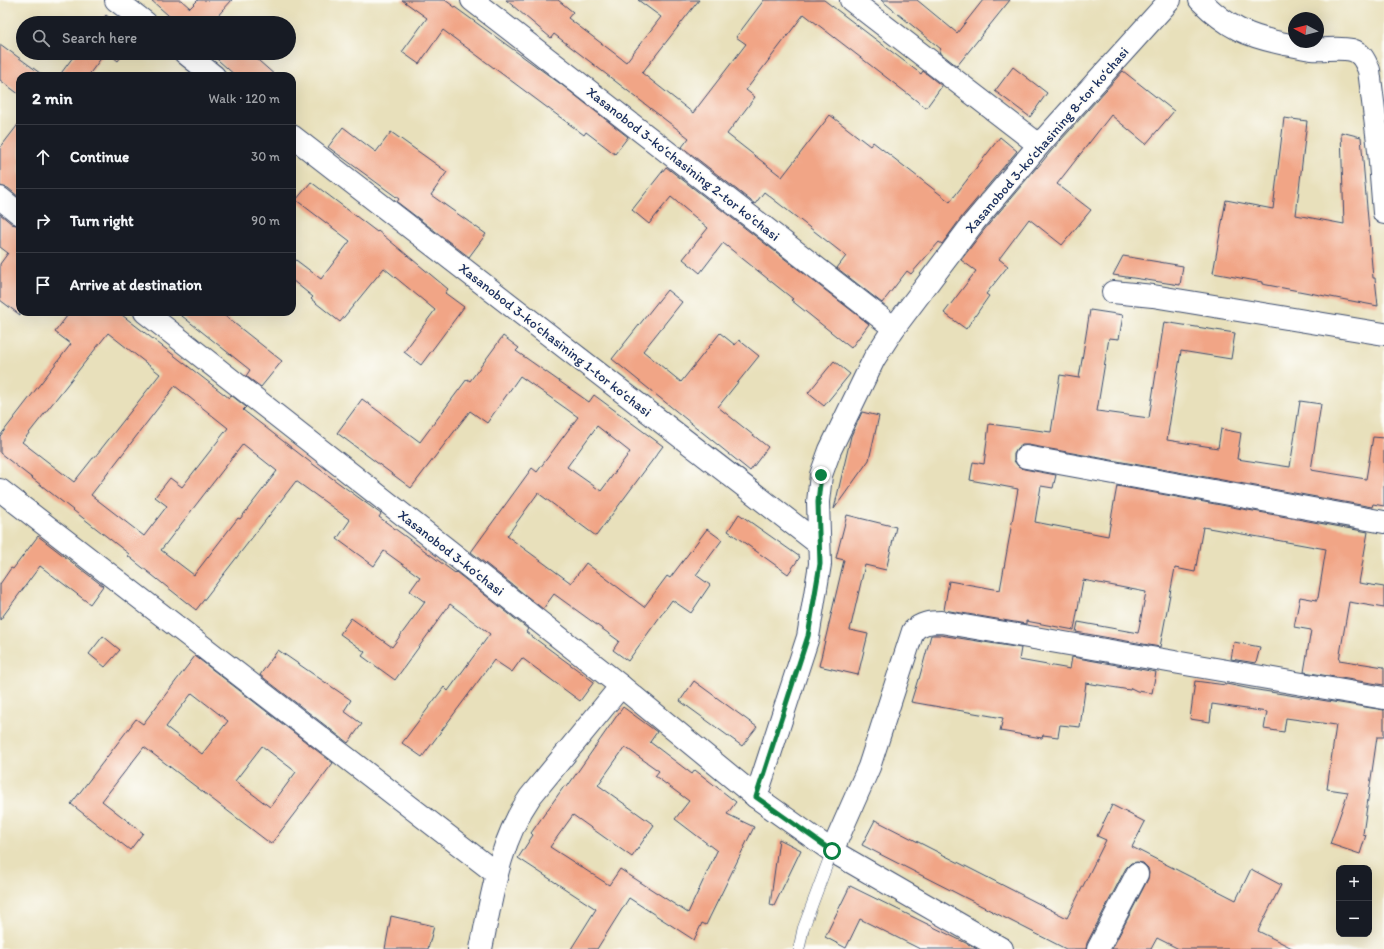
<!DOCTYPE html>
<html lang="en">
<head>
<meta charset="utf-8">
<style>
  :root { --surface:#171b24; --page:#242831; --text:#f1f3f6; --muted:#9ea1a6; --line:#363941 }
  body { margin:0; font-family:Itim,sans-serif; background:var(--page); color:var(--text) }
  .controls { position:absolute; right:12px; bottom:12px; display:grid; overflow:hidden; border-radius:8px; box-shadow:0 4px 16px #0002 }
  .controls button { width:36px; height:36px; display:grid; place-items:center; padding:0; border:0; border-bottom:1px solid var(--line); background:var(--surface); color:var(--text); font:20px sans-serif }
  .compass { position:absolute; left:1288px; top:12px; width:36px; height:36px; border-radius:50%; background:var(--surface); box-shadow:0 4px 16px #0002; rotate:277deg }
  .stop { position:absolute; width:12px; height:12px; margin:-9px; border:3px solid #0b8043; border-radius:50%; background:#fff }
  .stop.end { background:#0b8043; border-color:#fff; box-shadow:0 1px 4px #0008 }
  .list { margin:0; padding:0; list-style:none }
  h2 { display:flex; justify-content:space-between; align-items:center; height:52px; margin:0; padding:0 16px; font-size:17px }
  h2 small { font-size:13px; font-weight:400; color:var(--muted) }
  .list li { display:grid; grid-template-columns:26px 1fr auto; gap:12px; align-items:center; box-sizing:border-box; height:64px; padding:0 16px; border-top:1px solid var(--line) }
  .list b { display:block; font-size:15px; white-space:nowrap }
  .list em { font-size:13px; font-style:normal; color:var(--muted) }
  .icon { flex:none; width:22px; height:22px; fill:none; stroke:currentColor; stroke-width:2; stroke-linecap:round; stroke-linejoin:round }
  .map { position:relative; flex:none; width:1384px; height:949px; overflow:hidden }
  .search { position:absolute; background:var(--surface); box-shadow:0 4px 16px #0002; left:16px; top:16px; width:280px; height:44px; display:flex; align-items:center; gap:10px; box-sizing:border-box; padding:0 14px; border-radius:22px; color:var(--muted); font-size:15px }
  .panel { position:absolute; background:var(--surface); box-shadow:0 4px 16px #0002; left:16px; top:72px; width:280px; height:244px; border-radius:12px }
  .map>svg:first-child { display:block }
  .building { fill:#f1a586; fill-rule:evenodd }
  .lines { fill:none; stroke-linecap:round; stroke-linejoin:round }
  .lane-casing { stroke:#3a4a6c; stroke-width:12 }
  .street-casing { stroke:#3a4a6c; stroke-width:24 }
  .lane { stroke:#fff; stroke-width:11 }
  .street { stroke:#fff; stroke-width:22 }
  .route { stroke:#0b8043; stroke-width:5 }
  .labels { text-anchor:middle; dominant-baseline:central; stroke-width:3.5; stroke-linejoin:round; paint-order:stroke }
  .street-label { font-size:14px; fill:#1b2f5e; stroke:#fdfcf7 }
</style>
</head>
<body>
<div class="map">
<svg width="1384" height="949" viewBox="0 0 1384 949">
  <rect width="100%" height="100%" fill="#fdfcf7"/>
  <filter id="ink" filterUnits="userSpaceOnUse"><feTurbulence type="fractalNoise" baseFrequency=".025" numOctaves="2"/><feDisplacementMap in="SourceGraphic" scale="8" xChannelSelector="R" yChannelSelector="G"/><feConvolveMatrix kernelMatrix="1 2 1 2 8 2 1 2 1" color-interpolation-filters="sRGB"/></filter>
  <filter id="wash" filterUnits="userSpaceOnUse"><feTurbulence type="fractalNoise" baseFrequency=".012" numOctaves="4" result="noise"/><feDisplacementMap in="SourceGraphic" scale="16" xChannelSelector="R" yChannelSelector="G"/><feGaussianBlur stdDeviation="0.9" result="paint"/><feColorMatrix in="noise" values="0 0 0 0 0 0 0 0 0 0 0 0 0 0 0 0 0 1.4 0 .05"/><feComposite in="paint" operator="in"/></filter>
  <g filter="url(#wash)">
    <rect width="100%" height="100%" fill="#e8e0bb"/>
    <g id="blocks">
      <g class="building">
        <polygon points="151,0 181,0 190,8 198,0 232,0 214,20 217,23 177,23"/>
        <polygon points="402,0 445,0 562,85 628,137 615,154 586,132 584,135 443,30 419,64 402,52 427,18"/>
        <polygon points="506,0 558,0 573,12 568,18 626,62 661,17 638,0 699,0 642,73 693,113 746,44 736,37 764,0 824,0 921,74 923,71 942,86 926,108 804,14 746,90 755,97 727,134 782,177 830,115 870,146 873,142 950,202 1000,137 1017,151 964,214 942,244 939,242 911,274 907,271 882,303 837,268 846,256 764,192 755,204 682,147 689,138 554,34 551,38"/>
        <polygon points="881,0 917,0 957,33 983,0 1010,0 957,66 939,52 941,49"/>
        <polygon points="106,15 116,23 99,23"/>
        <polygon points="0,44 44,76 20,76 20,95 0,80"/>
        <polygon points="76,53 105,53 88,76 59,76"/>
        <polygon points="108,53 124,53 118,61"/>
        <polygon points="210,53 250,53 276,76 236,76"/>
        <polygon points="1013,67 1047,93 1030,117 995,91"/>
        <polygon points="1123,71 1174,111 1146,144 1111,115 1057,184 1091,210 1062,245 1029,219 999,259 1008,266 986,294 989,296 966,329 944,313 976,271 961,260 984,230 1037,167 1037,168 1052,150"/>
        <polygon points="1284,118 1307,121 1296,215 1344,224 1341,132 1361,137 1373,278 1375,278 1378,306 1262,284 1262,282 1213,273 1226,200 1273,209"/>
        <polygon points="20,122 20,198 8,188 0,186 0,148"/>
        <polygon points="343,127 376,152 391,132 447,172 431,195 486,234 469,257 397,202 399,199 328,147"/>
        <polygon points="666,167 869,324 851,348 791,300 793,299 723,243 700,273 683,259 708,228 671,197 649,224 632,210"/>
        <polygon points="311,182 377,232 378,231 448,289 445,293 464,307 421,365 404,352 435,310 384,268 340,322 311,299 313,297 292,280 292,257 321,279 350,241 296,200"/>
        <polygon points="0,214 12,224 20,226 20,315 0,300 0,264 8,253 0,247"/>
        <polygon points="1123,256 1183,266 1180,285 1113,275"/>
        <polygon points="667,290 682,302 643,351 681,382 720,333 735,345 739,340 759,356 718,407 768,447 750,471 612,359"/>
        <polygon points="1090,310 1123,315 1119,339 1109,338 1097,411 1149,418 1164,322 1235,333 1231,359 1181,351 1167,440 1218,448 1221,429 1241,433 1237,459 1290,467 1300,401 1321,404 1311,470 1366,479 1373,437 1384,438 1384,506 1373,504 1372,507 1028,445 1022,445 1017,449 1014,454 1014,461 1018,466 1024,469 1056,475 1053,488 1041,486 1035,522 1108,536 1117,486 1368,532 1359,583 1384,587 1384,608 1349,602 1339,660 1384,667 1384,685 1304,672 1311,630 1294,627 1300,597 1317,600 1317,598 1318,598 1326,549 1203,527 1195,572 1175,568 1160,647 1076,632 1078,622 1138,633 1146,592 1083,580 1074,630 1026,621 1026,624 944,610 949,581 1000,590 1018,489 970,480 973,462 984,464 989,424 1051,432 1060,375 1079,378"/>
        <path d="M70,312H124L122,315L229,398L231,395L246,407L243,410L310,462L381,514L379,517L455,573L456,572L528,629L526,632L594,682L580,701L522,658L512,672L494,660L422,757L402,743L444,687L448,691L490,634L450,604L395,680L362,656L365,652L340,634L351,618L392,647L425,602L410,591L420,577L384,551L374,566L337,539L350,520L296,481L196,610L128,556L129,554L0,453V436L71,344L55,332ZM108,333L160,374L94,458H93L74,482L22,442ZM175,386L228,428L182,487L170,478L155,497L167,506L144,536L91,495ZM243,444L277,471L240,519L238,518L194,575L161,550Z"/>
        <polygon points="177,312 220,312 282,361 261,387 246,376 250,370"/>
        <path d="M503,336L519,348L516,351L589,402L594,395L663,446L596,536L538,493L507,536L571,583L586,563L644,607L667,576L670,578L707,529L722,540L696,575L710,585L691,613L672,600L628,661L613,650L619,641L554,594L543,609L471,552L532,468L537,472L578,417L520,376L487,423L470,411L411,488L337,433L362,399L420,442L467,379L470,381ZM597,426L630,452L601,491L567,467Z"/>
        <polygon points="834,361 850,374 824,406 808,393"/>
        <polygon points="862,412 879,416 869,460 834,509 851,436"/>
        <polygon points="739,514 800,557 788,574 728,531"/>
        <polygon points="847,515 896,527 886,570 865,565 850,630 868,634 858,675 819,666 844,560 836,558"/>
        <polygon points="38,536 103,586 90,604 40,566 0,620 0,584 11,568 13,569"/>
        <polygon points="931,635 940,635 1021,648 1019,660 1070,669 1072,657 1156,672 1152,693 1137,691 1131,688 1130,690 1086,683 1080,727 1060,725 1058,737 1043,735 1042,738 1000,731 1003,718 911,702 918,679 919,679"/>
        <polygon points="103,636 120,650 105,667 89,654"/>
        <polygon points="1234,642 1260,647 1256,663 1231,659"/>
        <polygon points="278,650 351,700 344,711 362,724 348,743 260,675"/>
        <path d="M195,656L333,763L271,844L144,747L102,801L143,833L130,850L71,804L136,719L143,724ZM192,693L228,721L202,754L166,727ZM262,746L296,772L270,807L235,781Z"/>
        <polygon points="694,681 757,727 742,746 680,701"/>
        <polygon points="1195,681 1226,685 1226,684 1251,689 1384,710 1384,737 1377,737 1363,834 1366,835 1360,854 1330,844 1348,792 1327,789 1336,725 1286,718 1284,732 1264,729 1267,712 1212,704 1210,722 1190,719"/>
        <path d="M623,707L657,732L650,742L692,774L695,770L736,802L727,814L754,827L706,925L702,923L694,940L629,898L597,949H571L596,909L518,858L533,835L531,833L565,785L567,787ZM625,747L659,771L655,776L689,801L675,819L717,851L688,913L620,869L609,885L550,847L573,815L632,857L654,825L598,785Z"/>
        <polygon points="1112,805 1145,822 1132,847 1236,900 1251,869 1281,885 1258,931 1294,949 1179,949 1157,938 1151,949 1112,949 1148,879 1149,873 1148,868 1143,863 1137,862 1131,863 1126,868 1087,943 1086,949 1066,949 862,845 875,820 1067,918 1106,840 1097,836"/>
        <polygon points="779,839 801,850 774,906 770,905"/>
        <polygon points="850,886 972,946 977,949 920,949 860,919 846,948 825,937"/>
        <polygon points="391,916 434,926 428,949 385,949"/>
      </g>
    </g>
  </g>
  <g filter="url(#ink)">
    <use href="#blocks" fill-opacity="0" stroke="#3a4a6c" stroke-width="1"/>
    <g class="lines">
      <defs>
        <polyline id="lane" points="799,949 803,929 832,851"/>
        <g id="street">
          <polyline points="116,0 146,23"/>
          <polyline points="472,0 894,328"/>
          <polyline points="851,0 1039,145"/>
          <path d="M1200,0C1228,28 1247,36 1285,44C1294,45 1303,48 1312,49C1325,50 1339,47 1352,50C1362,53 1365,61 1369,70L1379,150L1384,213"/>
          <polyline points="185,53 214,76"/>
          <polyline points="292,136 819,544"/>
          <polyline points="0,198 20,214"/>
          <polyline points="1113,292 1153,296 1384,334"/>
          <polyline points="145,312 621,686 756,797 832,851 1002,949"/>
          <polyline points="1026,457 1384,522"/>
          <polyline points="0,490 497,874"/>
          <polyline points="756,797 808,637 820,564 818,502 821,475 830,450 874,359 894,328 974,222 1039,145 1170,0"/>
          <path d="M832,851L869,767L913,631C921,623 930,622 941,622L1384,698"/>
          <path d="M481,949C492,896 499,842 530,797L621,686"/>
          <polyline points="1098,949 1137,874"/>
        </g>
      </defs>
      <use href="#lane" class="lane-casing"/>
      <use href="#street" class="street-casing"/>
      <use href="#lane" class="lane"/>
      <use href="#street" class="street"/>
    </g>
  </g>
  <g class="lines" filter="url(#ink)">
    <polyline class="route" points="821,475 818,502 820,564 808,636 756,797 832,851"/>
  </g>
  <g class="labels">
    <g class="street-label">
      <text transform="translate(1047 140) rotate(-49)">Xasanobod 3-koʻchasining 8-tor koʻchasi</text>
      <text transform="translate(683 164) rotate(38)">Xasanobod 3-koʻchasining 2-tor koʻchasi</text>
      <text transform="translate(555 340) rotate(38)">Xasanobod 3-koʻchasining 1-tor koʻchasi</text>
      <text transform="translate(451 553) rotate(38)">Xasanobod 3-koʻchasi</text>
    </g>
  </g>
</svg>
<div class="controls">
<button>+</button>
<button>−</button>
</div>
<svg class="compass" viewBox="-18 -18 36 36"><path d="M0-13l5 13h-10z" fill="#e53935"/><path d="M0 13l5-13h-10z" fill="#9ea1a6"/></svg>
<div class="stop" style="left:832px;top:851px"></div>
<div class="stop end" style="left:821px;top:475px"></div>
<div class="search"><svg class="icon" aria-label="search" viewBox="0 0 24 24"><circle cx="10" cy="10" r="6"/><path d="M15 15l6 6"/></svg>Search here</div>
<section class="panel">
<h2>2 min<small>Walk · 120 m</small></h2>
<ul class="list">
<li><svg class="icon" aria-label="ahead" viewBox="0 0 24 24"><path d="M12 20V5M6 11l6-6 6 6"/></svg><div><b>Continue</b></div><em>30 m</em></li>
<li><svg class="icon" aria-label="right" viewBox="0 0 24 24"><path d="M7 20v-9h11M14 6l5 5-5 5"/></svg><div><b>Turn right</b></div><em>90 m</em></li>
<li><svg class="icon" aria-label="arrive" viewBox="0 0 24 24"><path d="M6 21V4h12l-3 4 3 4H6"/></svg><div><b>Arrive at destination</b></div></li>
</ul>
</section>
</div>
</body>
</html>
